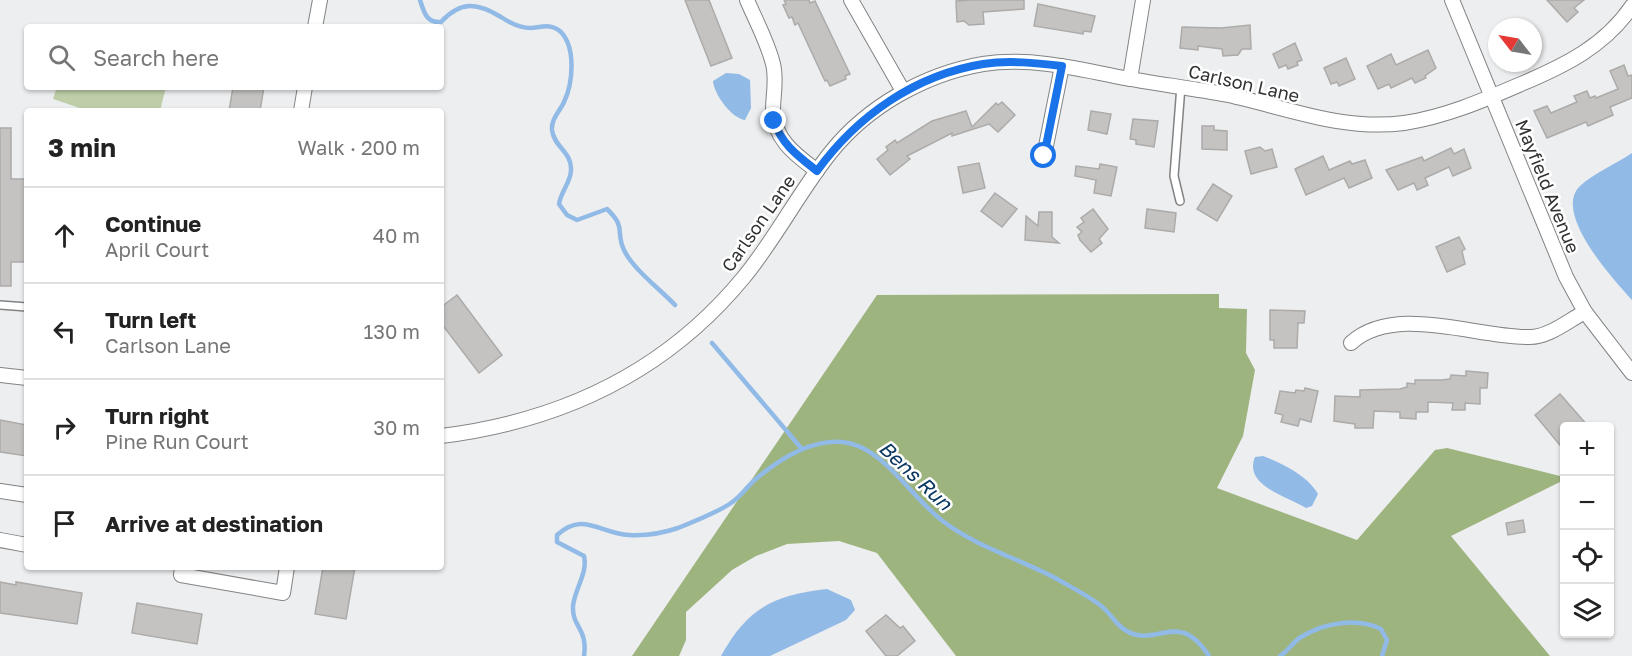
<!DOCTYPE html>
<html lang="en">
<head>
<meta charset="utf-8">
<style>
  :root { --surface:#fff; --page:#f6f6f6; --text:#222; --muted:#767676; --line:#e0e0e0 }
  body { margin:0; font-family:"Golos Text",sans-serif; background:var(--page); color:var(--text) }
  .controls { position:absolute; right:18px; bottom:18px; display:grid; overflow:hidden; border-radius:6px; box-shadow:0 2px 4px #0004 }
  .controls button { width:54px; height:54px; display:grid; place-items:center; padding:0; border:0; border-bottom:2px solid var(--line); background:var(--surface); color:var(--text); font:30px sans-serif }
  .compass { position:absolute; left:1488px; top:18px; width:54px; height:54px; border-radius:50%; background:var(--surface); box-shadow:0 2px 4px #0004; rotate:301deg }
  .stop { position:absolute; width:18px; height:18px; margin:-14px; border:4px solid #1a73e8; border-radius:50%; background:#fff }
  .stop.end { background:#1a73e8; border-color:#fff; box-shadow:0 2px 6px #0008 }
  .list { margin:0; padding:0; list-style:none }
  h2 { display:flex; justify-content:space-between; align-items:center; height:78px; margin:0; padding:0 24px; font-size:26px }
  h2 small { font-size:20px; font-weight:400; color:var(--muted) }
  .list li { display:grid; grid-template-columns:39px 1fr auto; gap:18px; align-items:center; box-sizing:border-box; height:96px; padding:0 24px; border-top:2px solid var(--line) }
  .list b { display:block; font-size:22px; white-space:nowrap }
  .list p { margin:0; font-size:20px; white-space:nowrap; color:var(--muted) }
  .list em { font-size:20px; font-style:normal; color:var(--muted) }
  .icon { flex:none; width:33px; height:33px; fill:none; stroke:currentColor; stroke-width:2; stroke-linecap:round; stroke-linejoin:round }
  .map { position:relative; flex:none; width:1632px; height:656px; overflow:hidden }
  .search { position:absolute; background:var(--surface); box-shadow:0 2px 4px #0004; left:24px; top:24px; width:420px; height:66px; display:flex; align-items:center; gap:15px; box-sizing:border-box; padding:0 21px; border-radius:6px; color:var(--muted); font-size:22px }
  .panel { position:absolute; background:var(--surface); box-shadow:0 2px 4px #0004; left:24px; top:108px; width:420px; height:462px; border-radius:6px }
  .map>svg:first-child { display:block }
  .green { fill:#bdcea8 }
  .forest { fill:#9eb47f }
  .water { fill:#91bae6 }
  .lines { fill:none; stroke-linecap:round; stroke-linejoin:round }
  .stream { stroke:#91bae6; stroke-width:4.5 }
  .building { fill:#c4c3c1; stroke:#acabaa; stroke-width:1.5 }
  .lane-casing { stroke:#828384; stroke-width:10 }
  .street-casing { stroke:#828384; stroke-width:16 }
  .lane { stroke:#fff; stroke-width:7 }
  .street { stroke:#fff; stroke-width:14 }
  .route { stroke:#1a73e8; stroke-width:8 }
  .labels { text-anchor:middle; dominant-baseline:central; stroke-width:5; stroke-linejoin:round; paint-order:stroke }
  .street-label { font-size:18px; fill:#313232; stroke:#fff }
  .water-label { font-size:20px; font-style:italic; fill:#0a3760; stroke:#fff }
</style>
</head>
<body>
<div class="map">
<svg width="1632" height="656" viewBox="0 0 1632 656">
  <rect width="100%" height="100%" fill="#edeeef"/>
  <polygon class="green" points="57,87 166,87 160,111 89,111 53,99"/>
  <polygon class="forest" points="1219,294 1219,308 1247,309 1246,353 1255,370 1243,436 1217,488 1357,540 1435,450 1447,448 1564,477 1564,480 1451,536 1550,656 956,656 877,553 839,541 787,544 756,556 732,570 686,612 686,640 679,656 632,656 877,295"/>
  <g class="water">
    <path d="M726,73L739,74L750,80L751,108L745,120C731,118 714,94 713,81Z"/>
    <path d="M1632,153V300C1614,280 1552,213 1580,186C1594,173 1616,164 1632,153Z"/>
    <path d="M1263,456C1282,463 1308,476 1318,494L1312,506L1306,508C1289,497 1243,486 1255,457Z"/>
    <path d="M827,589L851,600L855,610L846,620L770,656H721C747,608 774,595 827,589Z"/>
  </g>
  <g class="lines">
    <g class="stream">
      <path d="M420,0C424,12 426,23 441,22C461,0 478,3 501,17C510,23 521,28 531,28C542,27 551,23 561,32C576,48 573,83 564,102C560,111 551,119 552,130C554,147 572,152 571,170C571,182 561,191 559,204L567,215L577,220L607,209C627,228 615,231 624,250C632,268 661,290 675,305"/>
      <polyline points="712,343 802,449"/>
      <path d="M584,656C588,628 572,628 573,606C575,588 588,573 584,556L557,542V535C583,511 599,533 629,535C645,536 663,533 678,528C693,522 718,512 731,503C741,497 748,485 757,478C781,458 811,439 843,442C883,446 912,499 944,522C977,547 1020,559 1057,579C1071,587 1087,595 1100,605C1110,612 1115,624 1125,630C1157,650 1177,607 1209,656"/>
      <path d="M1280,656C1288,651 1293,642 1301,637C1324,623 1357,617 1381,629L1387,640L1382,656"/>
    </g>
  </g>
  <g class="building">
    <polygon points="685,0 709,0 732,58 711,66"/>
    <polygon points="784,0 809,0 810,3 815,1 850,74 845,76 846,79 830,86 827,80 825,81 798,23 795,25 792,17 789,18 783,5 786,4"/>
    <polygon points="971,0 1024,0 1024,9 983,12 984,24 969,25 964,21 957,22 956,1"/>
    <polygon points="1547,0 1584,0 1574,8 1578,12 1567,22"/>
    <polygon points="1038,4 1095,16 1091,32 1084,31 1083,34 1034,26"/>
    <polygon points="1250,25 1251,49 1242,49 1238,55 1223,56 1222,49 1198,46 1198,50 1180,48 1182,27 1221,28"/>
    <polygon points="1295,43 1302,60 1297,62 1298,65 1288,69 1286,65 1279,68 1273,54"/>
    <polygon points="1428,50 1436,68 1425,76 1426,78 1415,83 1412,78 1391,88 1389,84 1378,89 1367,66 1391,54 1396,65"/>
    <polygon points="1346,58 1355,79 1339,86 1337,82 1331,84 1324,68"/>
    <polygon points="1624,65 1628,76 1632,75 1632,98 1610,107 1613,115 1588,126 1586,122 1547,138 1534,111 1547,106 1551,113 1577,102 1574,96 1587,91 1590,98 1595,96 1596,98 1618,89 1610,71"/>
    <polygon points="233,87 264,87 260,111 229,111"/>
    <polygon points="1002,102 1015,115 998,132 989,124 952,136 952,133 907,156 910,159 890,175 877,159 888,150 886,147 895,140 897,143 932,121 966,111 972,127 996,103 998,105"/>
    <polygon points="1091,111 1111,114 1107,134 1088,130"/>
    <polygon points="1133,119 1158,121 1154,147 1136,144 1136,140 1130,139"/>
    <polygon points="1202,126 1214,126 1214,130 1227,131 1227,150 1202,149"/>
    <polygon points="0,128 11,128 11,179 27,179 27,262 11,262 11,286 0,286"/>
    <polygon points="1260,147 1265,151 1272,149 1277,167 1251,174 1245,151"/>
    <polygon points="1451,148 1454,154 1464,149 1471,168 1453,176 1449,167 1425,178 1428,185 1417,190 1414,183 1398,190 1386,170 1422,157 1424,161"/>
    <polygon points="1323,156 1329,170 1350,161 1352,164 1365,160 1372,178 1349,188 1344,178 1306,195 1295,169"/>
    <polygon points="979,163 985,188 963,193 958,167"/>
    <polygon points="1100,164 1117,167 1111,196 1094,193 1096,180 1075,176 1076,166 1099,169"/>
    <polygon points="1213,184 1232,196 1217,221 1197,209"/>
    <polygon points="995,193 1017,209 1002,227 981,211"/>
    <polygon points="1093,209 1108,229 1099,239 1102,243 1091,252 1080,240 1078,235 1082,232 1077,227 1084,222 1081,218"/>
    <polygon points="1147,209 1176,213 1174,232 1145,228"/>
    <polygon points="1039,212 1052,212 1052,237 1059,243 1025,240 1026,216 1038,226"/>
    <polygon points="1459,237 1465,249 1462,251 1465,264 1447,272 1436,247"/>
    <polygon points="457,295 502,355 479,373 441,323 441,307"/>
    <polygon points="1270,310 1305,311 1304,323 1298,323 1297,348 1274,348 1274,340 1270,340"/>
    <polygon points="1466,371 1488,373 1487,388 1480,388 1480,404 1465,403 1465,410 1452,410 1453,403 1428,402 1428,412 1416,412 1416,419 1400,418 1400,412 1374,411 1373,428 1355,428 1355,424 1334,421 1335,396 1360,397 1360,390 1400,389 1407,387 1407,383 1415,384 1415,380 1442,380 1450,379 1451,375 1466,376"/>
    <polygon points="1305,388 1318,391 1311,422 1300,419 1298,426 1281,422 1283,415 1275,413 1280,391 1295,393 1296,390 1304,391"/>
    <polygon points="1560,394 1588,426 1564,426 1564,450 1535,415"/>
    <polygon points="0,420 27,425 27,456 0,452"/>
    <polygon points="1523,520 1525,532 1508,535 1506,523"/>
    <polygon points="323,567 355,567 346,619 315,614"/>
    <polygon points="0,582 16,585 16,582 82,593 77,624 0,613"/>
    <polygon points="137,603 202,614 197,644 132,633"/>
    <polygon points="886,615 900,628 903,626 915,641 897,656 886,656 866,631"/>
  </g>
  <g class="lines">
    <defs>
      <g id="lane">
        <polyline points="1180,201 1174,176 1181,86"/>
        <polyline points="0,305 27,307"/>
      </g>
      <g id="street">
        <path d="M747,0C756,21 768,43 773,64C777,80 773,95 773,110C774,140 796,155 817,171"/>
        <polyline points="851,0 903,91"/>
        <polyline points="1452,0 1566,277 1585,312 1632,373"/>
        <polyline points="315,27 320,0"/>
        <polyline points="1130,79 1143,0"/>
        <polyline points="301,111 305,87"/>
        <polyline points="1044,156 1062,66"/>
        <path d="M1351,343C1395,303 1477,338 1530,337C1549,337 1569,320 1585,312"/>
        <polyline points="0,375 27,378"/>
        <path d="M441,436C562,421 666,372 744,277C776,238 799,192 831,152C868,106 925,74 983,64C1028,57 1075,68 1119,77C1156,84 1192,88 1228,95C1287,108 1343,131 1404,123C1445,117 1484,100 1521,84C1564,66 1605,46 1632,6"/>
        <polyline points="0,491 27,495"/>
        <polyline points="0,540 27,545"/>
        <polyline points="182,567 181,575 283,593 287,567"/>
      </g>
    </defs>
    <use href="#lane" class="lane-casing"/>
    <use href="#street" class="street-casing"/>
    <use href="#lane" class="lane"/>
    <use href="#street" class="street"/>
  </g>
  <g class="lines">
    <path class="route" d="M774,121C782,145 798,156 817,171C857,116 915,75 983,64C1009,60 1036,63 1062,66L1044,156"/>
  </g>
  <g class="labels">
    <g class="street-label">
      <text transform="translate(1244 83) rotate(13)">Carlson Lane</text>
      <text transform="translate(1548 186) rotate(68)">Mayfield Avenue</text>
      <text transform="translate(758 223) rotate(-55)">Carlson Lane</text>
    </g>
    <g class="water-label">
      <text transform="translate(916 475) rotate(43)">Bens Run</text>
    </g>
  </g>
</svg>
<div class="controls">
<button>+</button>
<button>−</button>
<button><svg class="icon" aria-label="locate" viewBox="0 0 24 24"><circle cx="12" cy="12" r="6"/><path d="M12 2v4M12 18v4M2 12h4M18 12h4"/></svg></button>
<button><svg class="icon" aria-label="layers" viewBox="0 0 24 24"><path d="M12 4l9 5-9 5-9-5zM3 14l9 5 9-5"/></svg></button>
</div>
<svg class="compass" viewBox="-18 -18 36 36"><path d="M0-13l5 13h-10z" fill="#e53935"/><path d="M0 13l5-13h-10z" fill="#767676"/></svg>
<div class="stop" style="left:1044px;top:156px"></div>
<div class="stop end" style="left:774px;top:121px"></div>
<div class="search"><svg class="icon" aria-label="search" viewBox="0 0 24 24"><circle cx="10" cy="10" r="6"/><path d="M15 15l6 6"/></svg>Search here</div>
<section class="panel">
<h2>3 min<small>Walk · 200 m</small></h2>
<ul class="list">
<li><svg class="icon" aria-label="ahead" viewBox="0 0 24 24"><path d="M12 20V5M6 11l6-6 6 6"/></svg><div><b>Continue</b><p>April Court</p></div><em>40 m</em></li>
<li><svg class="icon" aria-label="left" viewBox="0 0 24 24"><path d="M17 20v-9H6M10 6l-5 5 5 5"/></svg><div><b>Turn left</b><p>Carlson Lane</p></div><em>130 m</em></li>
<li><svg class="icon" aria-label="right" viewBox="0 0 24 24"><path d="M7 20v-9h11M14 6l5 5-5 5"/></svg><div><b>Turn right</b><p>Pine Run Court</p></div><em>30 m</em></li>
<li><svg class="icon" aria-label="arrive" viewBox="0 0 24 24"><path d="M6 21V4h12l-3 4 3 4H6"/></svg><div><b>Arrive at destination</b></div></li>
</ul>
</section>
</div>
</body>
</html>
